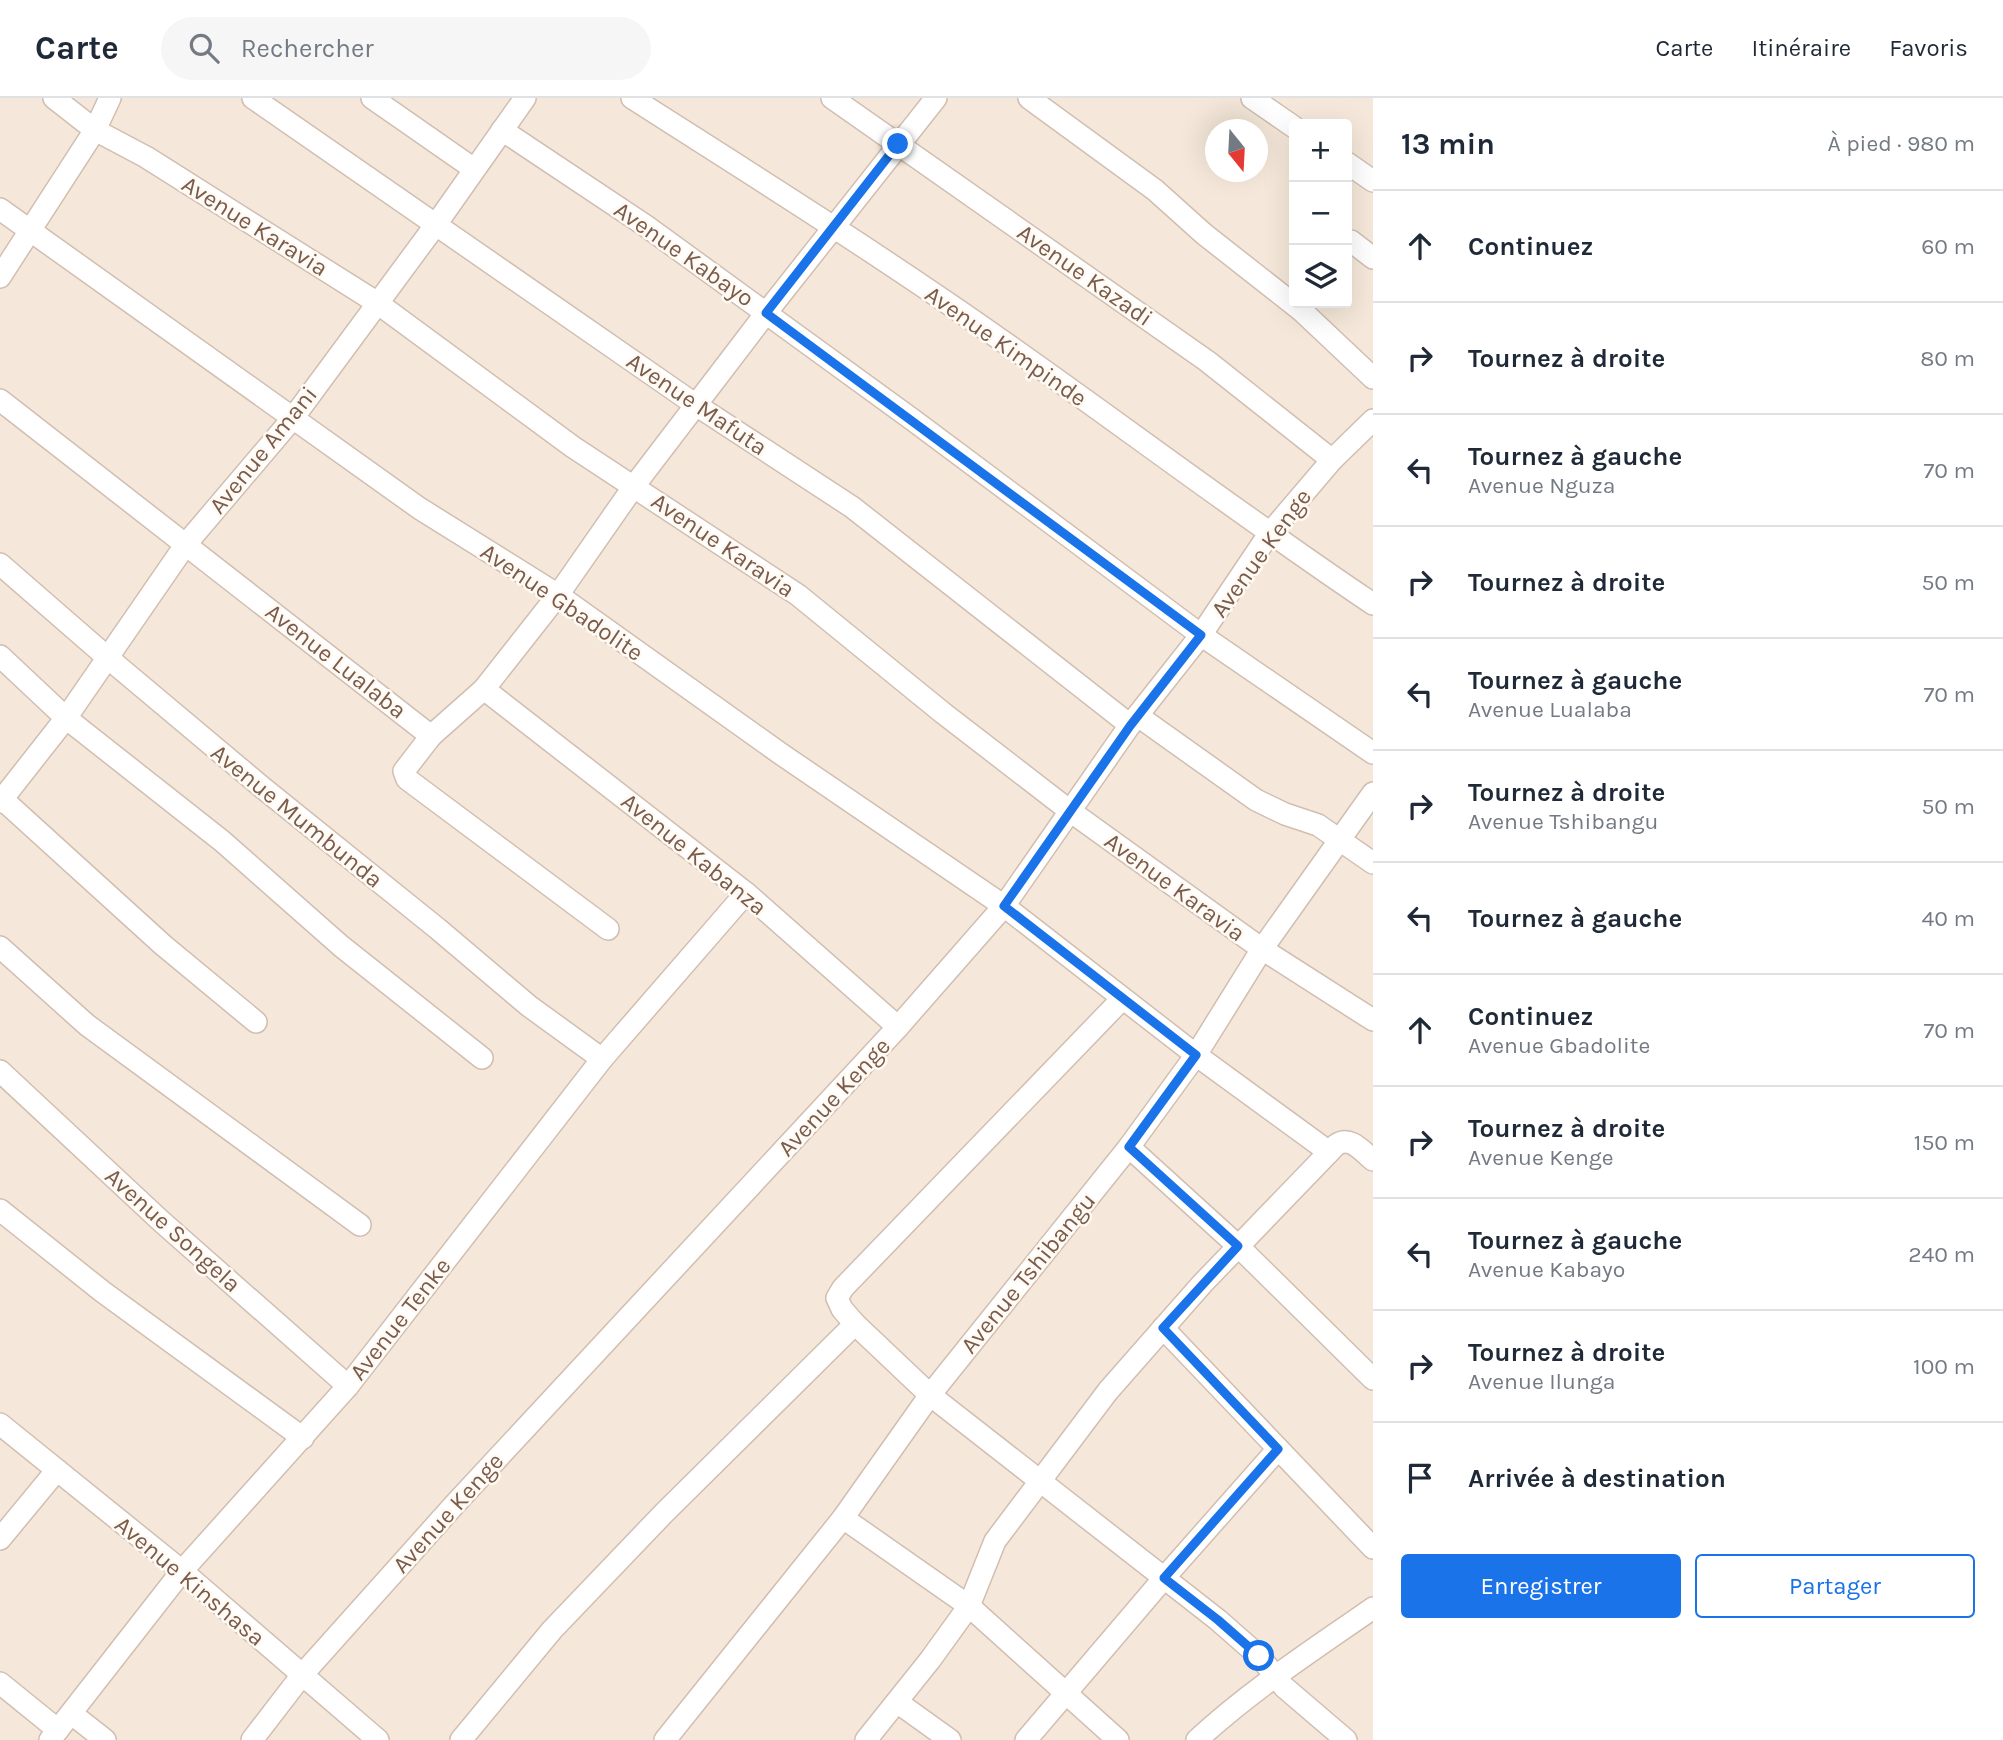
<!DOCTYPE html>
<html lang="fr">
<head>
<meta charset="utf-8">
<style>
  :root { --surface:#fff; --page:#f6f6f7; --text:#1f2937; --muted:#747a83; --line:#e0e1e3; --accent:#1a73e8 }
  body { margin:0; font-family:Karla,sans-serif; background:var(--page); color:var(--text) }
  .controls { position:absolute; right:21px; top:21px; display:grid; overflow:hidden; border-radius:7px; box-shadow:0 7px 28px #0002 }
  .controls button { width:63px; height:63px; display:grid; place-items:center; padding:0; border:0; border-bottom:2px solid var(--line); background:var(--surface); color:var(--text); font:35px sans-serif }
  .compass { position:absolute; left:1205px; top:21px; width:63px; height:63px; border-radius:50%; background:var(--surface); box-shadow:0 7px 28px #0002; rotate:162deg }
  .stop { position:absolute; width:21px; height:21px; margin:-16px; border:5px solid #1a73e8; border-radius:50%; background:#fff }
  .stop.end { background:#1a73e8; border-color:#fff; box-shadow:0 2px 7px #0008 }
  .list { margin:0; padding:0; list-style:none }
  h2 { display:flex; justify-content:space-between; align-items:center; height:91px; margin:0; padding:0 28px; font-size:30px }
  h2 small { font-size:23px; font-weight:400; color:var(--muted) }
  .list li { display:grid; grid-template-columns:46px 1fr auto; gap:21px; align-items:center; box-sizing:border-box; height:112px; padding:0 28px; border-top:2px solid var(--line) }
  .list b { display:block; font-size:26px; white-space:nowrap }
  .list p { margin:0; font-size:23px; white-space:nowrap; color:var(--muted) }
  .list em { font-size:23px; font-style:normal; color:var(--muted) }
  .actions { display:flex; gap:14px; padding:21px 28px }
  .actions a { flex:1; padding:16px 0; border:2px solid var(--accent); border-radius:7px; text-align:center; font-size:24px; color:var(--accent) }
  .actions .main { background:var(--accent); color:#fff }
  .icon { flex:none; width:38px; height:38px; fill:none; stroke:currentColor; stroke-width:2; stroke-linecap:round; stroke-linejoin:round }
  .map { position:relative; flex:none; width:1373px; height:1642px; overflow:hidden }
  header { display:flex; align-items:center; gap:42px; box-sizing:border-box; height:98px; padding:0 35px; background:var(--surface); border-bottom:2px solid var(--line) }
  header strong { font-size:33px }
  nav { display:flex; gap:38px; margin-inline-start:auto; font-size:24px }
  .search { width:490px; height:63px; background:var(--page); display:flex; align-items:center; gap:18px; box-sizing:border-box; padding:0 24px; border-radius:38px; color:var(--muted); font-size:26px }
  main { display:flex }
  aside { flex:1; background:var(--surface) }
  .map>svg:first-child { display:block }
  .residential { fill:#f5e8da; fill-rule:evenodd }
  .lines { fill:none; stroke-linecap:round; stroke-linejoin:round }
  .minor-casing { stroke:#d1beb0; stroke-width:24 }
  .minor { stroke:#fff; stroke-width:21 }
  .route { stroke:#1a73e8; stroke-width:9 }
  .labels { text-anchor:middle; dominant-baseline:central; stroke-width:5; stroke-linejoin:round; paint-order:stroke }
  .street-label { font-size:24px; fill:#7a5c4d; stroke:#fffaf3 }
</style>
</head>
<body>
<header>
<strong>Carte</strong>
<div class="search"><svg class="icon" aria-label="search" viewBox="0 0 24 24"><circle cx="10" cy="10" r="6"/><path d="M15 15l6 6"/></svg>Rechercher</div>
<nav><a>Carte</a><a>Itinéraire</a><a>Favoris</a></nav>
</header>
<main>
<div class="map">
<svg width="1373" height="1642" viewBox="0 0 1373 1642">
  <rect width="100%" height="100%" fill="#fdf6ec"/>
  <path class="residential" d="M0,0H1373V1642H0ZM1294,26H1347V205H1294ZM1216,32H1258V74H1216Z"/>
  <g class="lines">
    <defs>
      <g id="minor">
        <polyline points="54,0 95,32 146,59 376,204 573,349 798,497 943,615 1070,713 1262,851 1373,922"/>
        <polyline points="253,0 696,307 852,409 1130,627"/>
        <polyline points="372,0 474,71"/>
        <path d="M632,0C756,79 880,157 1001,242C1125,329 1246,421 1373,506"/>
        <polyline points="832,0 1207,263 1332,362"/>
        <polyline points="1029,0 1155,92 1204,136 1302,213 1373,280"/>
        <polyline points="1252,0 1294,29"/>
        <polyline points="502,32 646,128 913,322 1201,537 1373,655"/>
        <polyline points="1347,65 1373,83"/>
        <polyline points="0,111 419,410 558,497 781,656 1004,808 1196,957 1329,1054"/>
        <polyline points="1351,143 1373,160"/>
        <polyline points="0,179 95,32 110,0"/>
        <polyline points="0,302 431,638"/>
        <polyline points="0,466 108,560 263,690 438,831 529,908 602,961"/>
        <polyline points="0,558 66,620 222,743 341,848 482,960"/>
        <polyline points="484,591 746,795 898,929"/>
        <polyline points="1138,618 1256,702 1285,716 1318,727 1373,765"/>
        <polyline points="0,699 163,847 256,924"/>
        <polyline points="0,704 66,620 186,446 293,320 437,125 525,0"/>
        <polyline points="608,831 407,681 404,673 431,638 484,591 558,497 634,388 766,215 936,0"/>
        <polyline points="0,849 87,927 360,1127"/>
        <polyline points="1122,901 843,1190 837,1200 842,1211 855,1226 930,1297 1218,1522 1259,1558 1284,1589 1346,1642"/>
        <polyline points="0,973 162,1124 348,1288"/>
        <polyline points="1129,1049 1238,1148 1373,1281"/>
        <polyline points="0,1112 103,1194 303,1340"/>
        <polyline points="1163,1230 1373,1450"/>
        <polyline points="0,1326 182,1473 378,1642"/>
        <polyline points="843,1420 969,1508 1118,1642"/>
        <polyline points="0,1441 57,1372"/>
        <polyline points="0,1585 58,1632"/>
        <polyline points="897,1604 950,1642"/>
        <polyline points="72,1616 105,1642"/>
        <polyline points="50,1642 182,1473 348,1288 602,961 746,795"/>
        <polyline points="252,1642 302,1577 455,1406 898,929 1004,808 1130,627 1201,537 1269,436 1332,362 1373,322"/>
        <polyline points="461,1642 552,1532 664,1415 855,1226"/>
        <polyline points="665,1642 843,1420 930,1297 1129,1049 1196,957 1262,851 1373,695"/>
        <path d="M866,1642L930,1562L969,1508L995,1443L1108,1293L1202,1186L1336,1047C1350,1037 1362,1053 1373,1062"/>
        <polyline points="1026,1642 1164,1480 1278,1351"/>
        <path d="M1197,1642C1251,1592 1313,1552 1373,1510"/>
      </g>
    </defs>
    <use href="#minor" class="minor-casing"/>
    <use href="#minor" class="minor"/>
  </g>
  <g class="lines">
    <polyline class="route" points="898,46 766,215 1201,537 1130,628 1004,808 1196,957 1129,1049 1238,1148 1163,1230 1278,1351 1164,1480 1218,1522 1259,1558"/>
  </g>
  <g class="labels">
    <g class="street-label">
      <text transform="translate(255 128) rotate(32)">Avenue Karavia</text>
      <text transform="translate(684 156) rotate(35)">Avenue Kabayo</text>
      <text transform="translate(1085 177) rotate(35)">Avenue Kazadi</text>
      <text transform="translate(1006 248) rotate(35)">Avenue Kimpinde</text>
      <text transform="translate(697 306) rotate(34)">Avenue Mafuta</text>
      <text transform="translate(263 352) rotate(-51)">Avenue Amani</text>
      <text transform="translate(723 447) rotate(34)">Avenue Karavia</text>
      <text transform="translate(1261 455) rotate(-54)">Avenue Kenge</text>
      <text transform="translate(562 504) rotate(34)">Avenue Gbadolite</text>
      <text transform="translate(336 563) rotate(38)">Avenue Lualaba</text>
      <text transform="translate(297 718) rotate(39)">Avenue Mumbunda</text>
      <text transform="translate(694 756) rotate(39)">Avenue Kabanza</text>
      <text transform="translate(1175 789) rotate(36)">Avenue Karavia</text>
      <text transform="translate(834 999) rotate(-47)">Avenue Kenge</text>
      <text transform="translate(173 1132) rotate(42)">Avenue Songela</text>
      <text transform="translate(1028 1175) rotate(-51)">Avenue Tshibangu</text>
      <text transform="translate(400 1221) rotate(-52)">Avenue Tenke</text>
      <text transform="translate(448 1415) rotate(-48)">Avenue Kenge</text>
      <text transform="translate(190 1483) rotate(40)">Avenue Kinshasa</text>
    </g>
  </g>
</svg>
<div class="controls">
<button>+</button>
<button>−</button>
<button><svg class="icon" aria-label="layers" viewBox="0 0 24 24"><path d="M12 4l9 5-9 5-9-5zM3 14l9 5 9-5"/></svg></button>
</div>
<svg class="compass" viewBox="-18 -18 36 36"><path d="M0-13l5 13h-10z" fill="#e53935"/><path d="M0 13l5-13h-10z" fill="#747a83"/></svg>
<div class="stop" style="left:1259px;top:1558px"></div>
<div class="stop end" style="left:898px;top:46px"></div>
</div>
<aside>
<h2>13 min<small>À pied · 980 m</small></h2>
<ul class="list">
<li><svg class="icon" aria-label="ahead" viewBox="0 0 24 24"><path d="M12 20V5M6 11l6-6 6 6"/></svg><div><b>Continuez</b></div><em>60 m</em></li>
<li><svg class="icon" aria-label="right" viewBox="0 0 24 24"><path d="M7 20v-9h11M14 6l5 5-5 5"/></svg><div><b>Tournez à droite</b></div><em>80 m</em></li>
<li><svg class="icon" aria-label="left" viewBox="0 0 24 24"><path d="M17 20v-9H6M10 6l-5 5 5 5"/></svg><div><b>Tournez à gauche</b><p>Avenue Nguza</p></div><em>70 m</em></li>
<li><svg class="icon" aria-label="right" viewBox="0 0 24 24"><path d="M7 20v-9h11M14 6l5 5-5 5"/></svg><div><b>Tournez à droite</b></div><em>50 m</em></li>
<li><svg class="icon" aria-label="left" viewBox="0 0 24 24"><path d="M17 20v-9H6M10 6l-5 5 5 5"/></svg><div><b>Tournez à gauche</b><p>Avenue Lualaba</p></div><em>70 m</em></li>
<li><svg class="icon" aria-label="right" viewBox="0 0 24 24"><path d="M7 20v-9h11M14 6l5 5-5 5"/></svg><div><b>Tournez à droite</b><p>Avenue Tshibangu</p></div><em>50 m</em></li>
<li><svg class="icon" aria-label="left" viewBox="0 0 24 24"><path d="M17 20v-9H6M10 6l-5 5 5 5"/></svg><div><b>Tournez à gauche</b></div><em>40 m</em></li>
<li><svg class="icon" aria-label="ahead" viewBox="0 0 24 24"><path d="M12 20V5M6 11l6-6 6 6"/></svg><div><b>Continuez</b><p>Avenue Gbadolite</p></div><em>70 m</em></li>
<li><svg class="icon" aria-label="right" viewBox="0 0 24 24"><path d="M7 20v-9h11M14 6l5 5-5 5"/></svg><div><b>Tournez à droite</b><p>Avenue Kenge</p></div><em>150 m</em></li>
<li><svg class="icon" aria-label="left" viewBox="0 0 24 24"><path d="M17 20v-9H6M10 6l-5 5 5 5"/></svg><div><b>Tournez à gauche</b><p>Avenue Kabayo</p></div><em>240 m</em></li>
<li><svg class="icon" aria-label="right" viewBox="0 0 24 24"><path d="M7 20v-9h11M14 6l5 5-5 5"/></svg><div><b>Tournez à droite</b><p>Avenue Ilunga</p></div><em>100 m</em></li>
<li><svg class="icon" aria-label="arrive" viewBox="0 0 24 24"><path d="M6 21V4h12l-3 4 3 4H6"/></svg><div><b>Arrivée à destination</b></div></li>
</ul>
<div class="actions"><a class="main">Enregistrer</a><a>Partager</a></div>
</aside>
</main>
</body>
</html>
